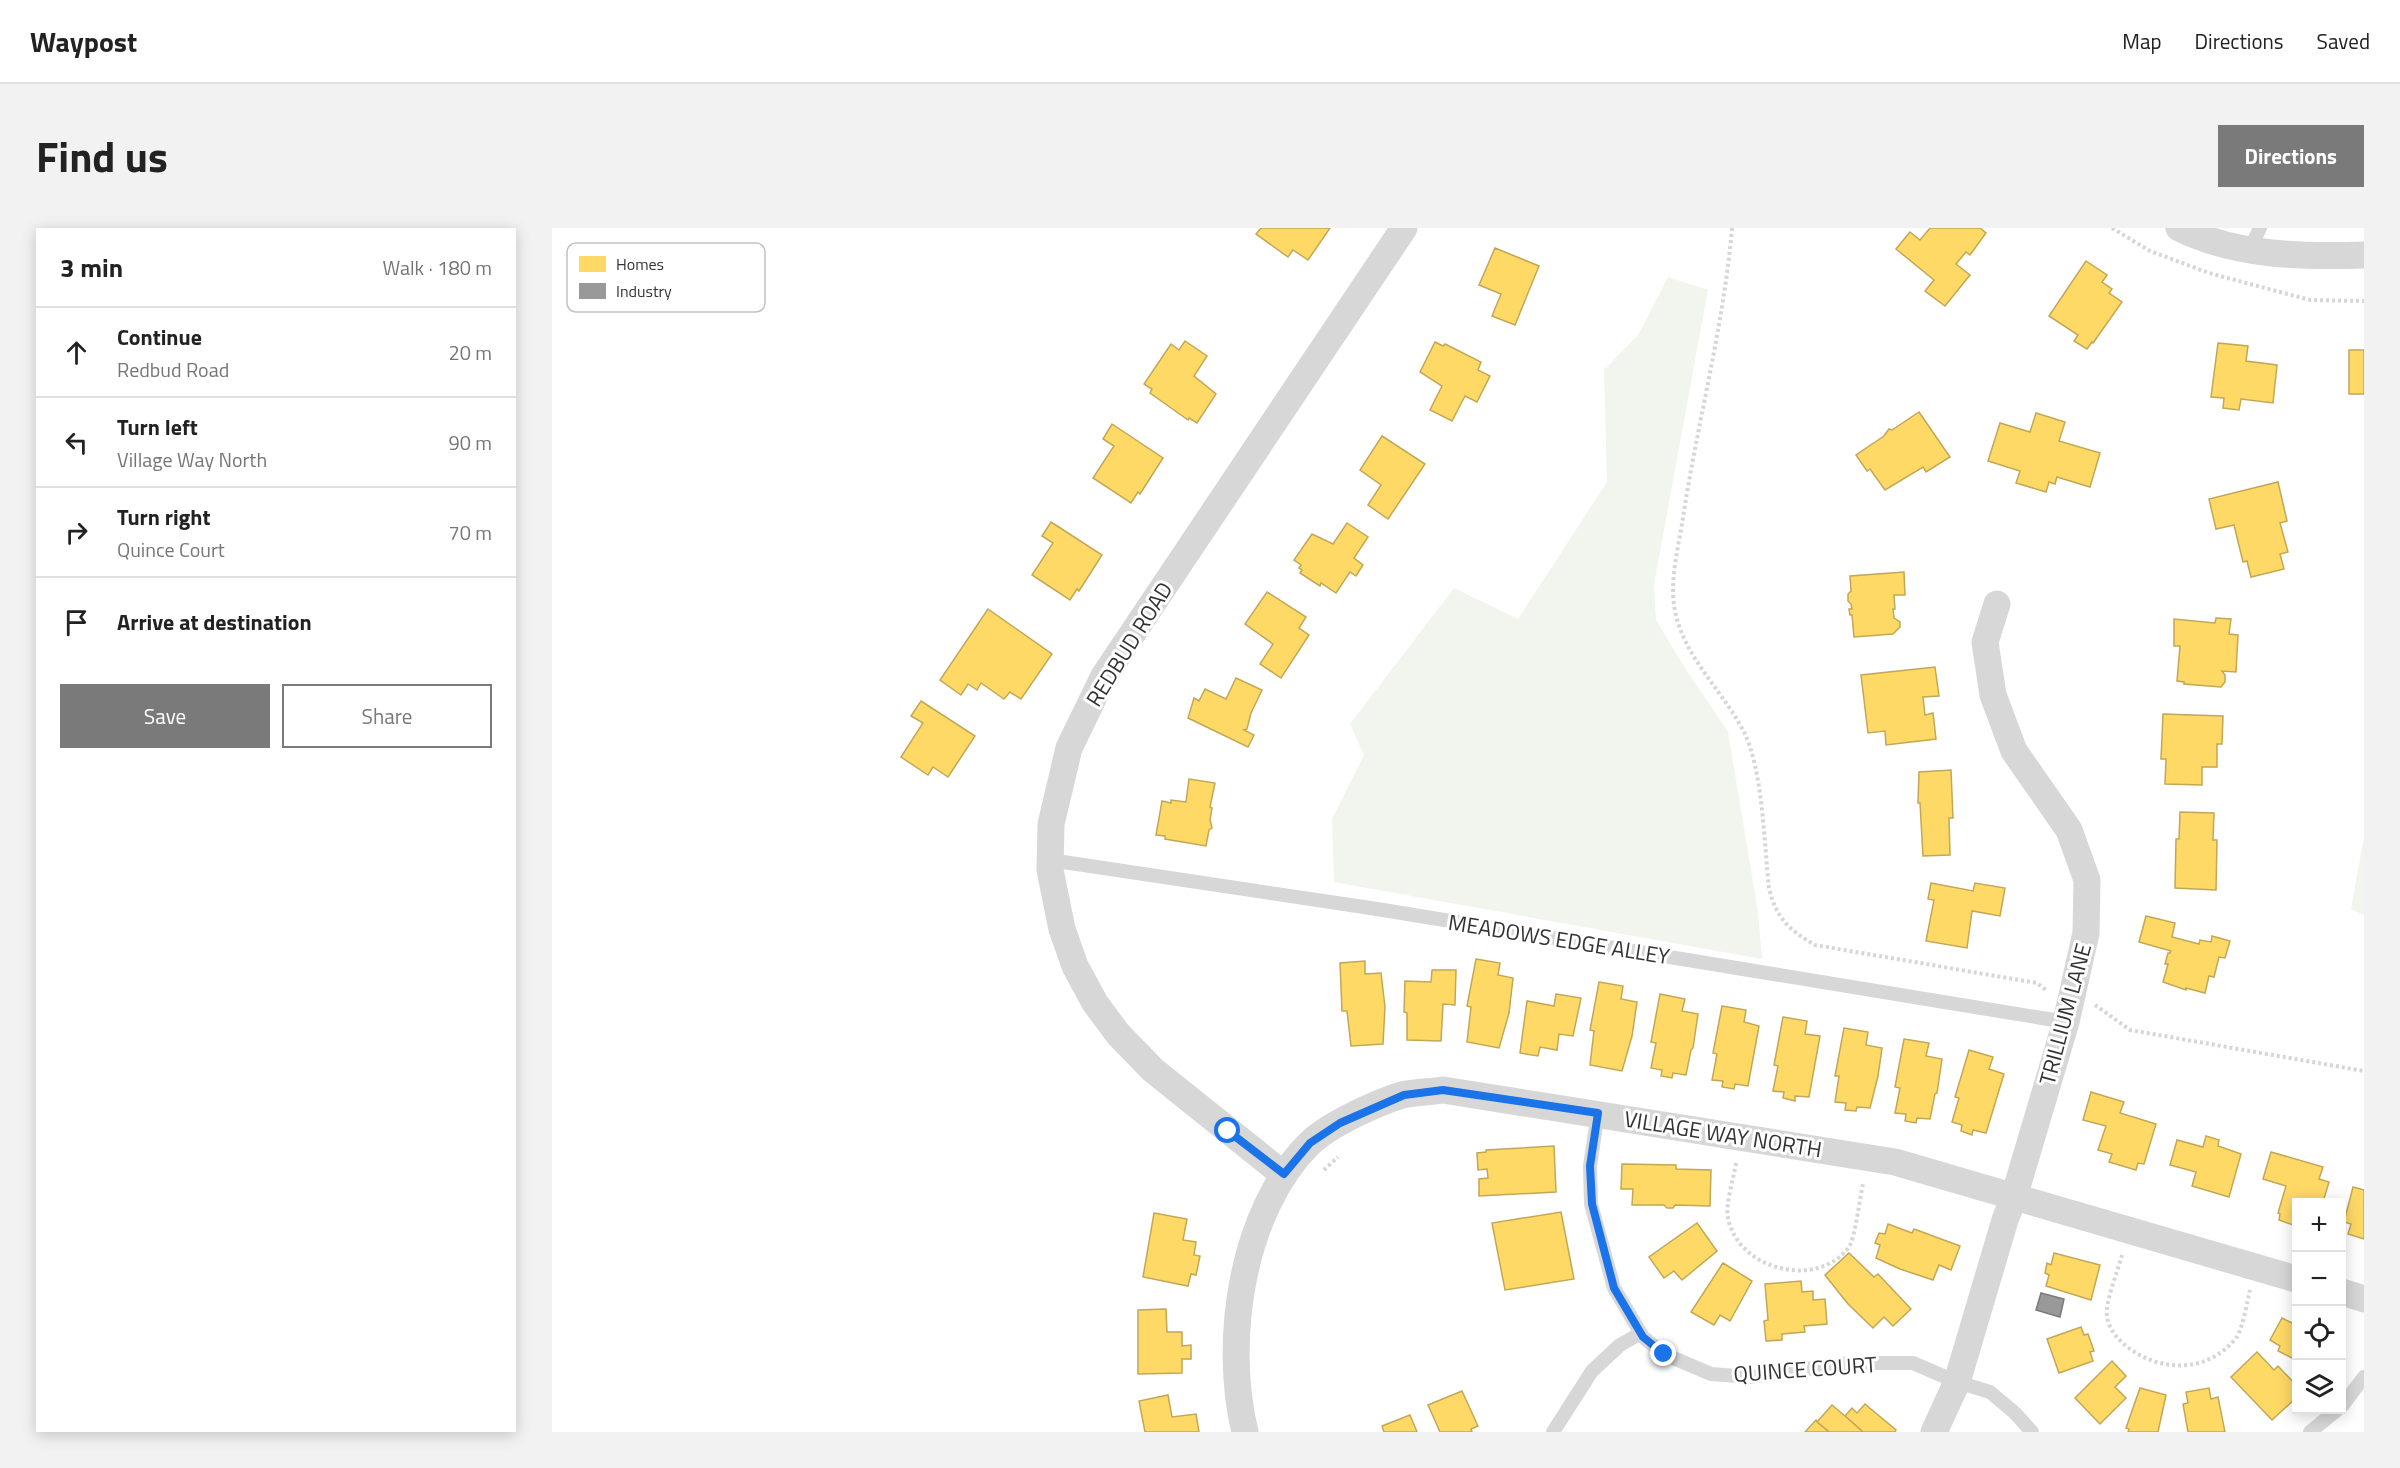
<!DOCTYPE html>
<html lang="en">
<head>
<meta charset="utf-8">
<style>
  :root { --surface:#fff; --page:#f2f2f2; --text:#222; --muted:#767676; --line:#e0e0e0; --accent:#7a7a7a }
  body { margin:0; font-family:"Titillium Web",sans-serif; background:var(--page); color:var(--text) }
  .controls { position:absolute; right:18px; bottom:18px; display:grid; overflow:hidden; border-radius:0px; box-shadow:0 3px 15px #0003 }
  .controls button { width:54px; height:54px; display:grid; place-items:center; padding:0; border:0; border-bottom:2px solid var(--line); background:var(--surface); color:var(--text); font:30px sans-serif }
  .stop { position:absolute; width:18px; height:18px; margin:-14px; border:4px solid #1a73e8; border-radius:50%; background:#fff }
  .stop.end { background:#1a73e8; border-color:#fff; box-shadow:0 2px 6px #0008 }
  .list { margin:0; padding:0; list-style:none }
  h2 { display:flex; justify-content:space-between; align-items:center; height:78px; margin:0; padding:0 24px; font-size:26px }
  h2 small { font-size:20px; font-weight:400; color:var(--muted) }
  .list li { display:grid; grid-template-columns:39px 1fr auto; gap:18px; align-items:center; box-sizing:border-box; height:90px; padding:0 24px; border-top:2px solid var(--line) }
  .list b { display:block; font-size:22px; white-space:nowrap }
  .list p { margin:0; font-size:20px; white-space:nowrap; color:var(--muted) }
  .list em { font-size:20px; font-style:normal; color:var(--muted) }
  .actions { display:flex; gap:12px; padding:18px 24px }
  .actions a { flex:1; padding:14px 0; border:2px solid var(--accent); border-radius:0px; text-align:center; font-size:21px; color:var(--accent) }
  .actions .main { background:var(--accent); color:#fff }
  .icon { flex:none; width:33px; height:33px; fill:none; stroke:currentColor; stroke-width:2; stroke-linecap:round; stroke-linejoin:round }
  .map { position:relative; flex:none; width:1812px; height:1204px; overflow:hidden; border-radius:0px }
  header { display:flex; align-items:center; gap:36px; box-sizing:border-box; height:84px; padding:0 30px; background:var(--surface); border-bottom:2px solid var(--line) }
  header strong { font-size:28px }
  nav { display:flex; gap:33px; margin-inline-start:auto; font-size:21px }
  .intro { display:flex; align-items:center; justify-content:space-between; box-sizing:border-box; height:144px; padding:0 36px }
  h1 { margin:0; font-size:42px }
  .button { padding:15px 27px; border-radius:0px; background:var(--accent); color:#fff; font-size:21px; font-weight:700 }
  main { display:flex; gap:36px; padding:0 36px }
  aside { flex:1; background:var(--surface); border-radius:0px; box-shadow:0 3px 15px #0003 }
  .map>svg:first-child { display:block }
  .green { fill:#f1f5ed }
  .homes { fill:#ffd966; stroke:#c2a757; stroke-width:1.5 }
  .industry { fill:#999; stroke:#7a7a7a; stroke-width:1.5 }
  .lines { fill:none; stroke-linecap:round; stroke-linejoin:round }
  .path { stroke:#d6d6d6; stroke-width:4; stroke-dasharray:3 3; stroke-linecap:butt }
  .lane { stroke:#d7d7d7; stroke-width:14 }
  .street { stroke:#d7d7d7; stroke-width:27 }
  .route { stroke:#1a73e8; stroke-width:8 }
  .labels { text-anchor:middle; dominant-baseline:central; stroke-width:6; stroke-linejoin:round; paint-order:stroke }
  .street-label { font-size:22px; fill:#333; stroke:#fff }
  .key { fill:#fff; stroke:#c2c2c2; stroke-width:1.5 }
  .key-label { font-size:16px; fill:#333 }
</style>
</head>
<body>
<header>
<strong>Waypost</strong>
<nav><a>Map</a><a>Directions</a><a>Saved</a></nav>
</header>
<div class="intro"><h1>Find us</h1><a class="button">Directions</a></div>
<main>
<aside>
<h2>3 min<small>Walk · 180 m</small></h2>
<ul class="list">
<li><svg class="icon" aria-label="ahead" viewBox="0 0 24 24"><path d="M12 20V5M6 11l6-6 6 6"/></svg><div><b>Continue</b><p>Redbud Road</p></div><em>20 m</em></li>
<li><svg class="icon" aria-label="left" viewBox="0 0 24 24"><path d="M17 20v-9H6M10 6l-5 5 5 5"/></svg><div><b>Turn left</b><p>Village Way North</p></div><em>90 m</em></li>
<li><svg class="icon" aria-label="right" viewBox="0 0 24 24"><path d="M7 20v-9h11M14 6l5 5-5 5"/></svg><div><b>Turn right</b><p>Quince Court</p></div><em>70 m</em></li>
<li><svg class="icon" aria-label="arrive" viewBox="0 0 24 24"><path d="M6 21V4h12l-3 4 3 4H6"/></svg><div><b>Arrive at destination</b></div></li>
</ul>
<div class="actions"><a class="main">Save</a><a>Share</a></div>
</aside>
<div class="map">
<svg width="1812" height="1204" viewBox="0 0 1812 1204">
  <rect width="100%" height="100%" fill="#fff"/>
  <g class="green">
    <polygon points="1116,49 1156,62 1102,356 1104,392 1131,437 1176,504 1206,684 1210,731 782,654 780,591 812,527 798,496 902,360 966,391 1055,254 1052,142 1087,106"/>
    <polygon points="1812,609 1812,687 1799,681"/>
  </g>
  <g class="homes">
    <polygon points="709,0 778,0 756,32 741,22 736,29 704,6"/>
    <polygon points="1378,0 1428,0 1434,5 1418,27 1414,24 1404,36 1418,47 1393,78 1373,63 1382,52 1344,21 1358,4 1368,12"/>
    <polygon points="943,20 987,38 963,97 940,88 949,66 927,57"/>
    <polygon points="1534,33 1555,47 1550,54 1560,61 1557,65 1570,74 1541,115 1540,114 1535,121 1522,113 1526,107 1497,88"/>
    <polygon points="633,113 655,128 642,148 664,166 645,195 637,190 636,192 598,165 600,161 592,156 619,116 627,122"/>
    <polygon points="883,114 891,118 893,116 929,134 926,142 938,148 925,174 913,168 900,193 878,182 890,158 868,144"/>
    <polygon points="1666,115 1696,118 1694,133 1725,137 1721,175 1689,171 1687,182 1671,180 1672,170 1659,169"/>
    <rect x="1797" y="122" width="15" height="44"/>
    <polygon points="1367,184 1398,229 1374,244 1371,239 1333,262 1318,241 1315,243 1304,227 1332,208 1337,201 1340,202"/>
    <polygon points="1484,185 1513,194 1507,213 1548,225 1538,259 1505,249 1503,256 1497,254 1494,264 1464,255 1468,243 1436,233 1448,195 1478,204"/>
    <polygon points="560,196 611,230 588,266 586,264 579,275 541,250 562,218 551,211"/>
    <polygon points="830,208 873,236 836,291 816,277 829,257 808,242"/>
    <polygon points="1726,254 1735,293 1728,295 1736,324 1728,326 1732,341 1699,349 1695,333 1691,334 1682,297 1664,301 1657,271"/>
    <polygon points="499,294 550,327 527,363 525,361 518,372 480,347 501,315 490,308"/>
    <polygon points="795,295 816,309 802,330 811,337 804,348 798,344 784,365 769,355 768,358 748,345 750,342 747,340 749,337 742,332 760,306 781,316"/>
    <polygon points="1352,344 1353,367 1342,367 1343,381 1341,381 1342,390 1348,394 1348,399 1341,406 1302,409 1300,387 1298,387 1297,381 1300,381 1299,376 1296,373 1296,366 1299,363 1298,348"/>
    <polygon points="715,364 754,389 747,400 757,407 729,450 708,436 721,416 693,396"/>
    <polygon points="436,381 500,426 469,471 458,464 452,471 429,455 425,462 416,456 409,467 388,452"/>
    <polygon points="1664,390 1679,391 1677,406 1686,407 1684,444 1670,443 1673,447 1673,454 1669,459 1632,456 1632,454 1625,453 1628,418 1622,418 1622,391 1663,395"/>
    <polygon points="1383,439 1387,468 1371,469 1373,487 1381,485 1384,511 1334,517 1333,503 1316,505 1309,447"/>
    <polygon points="684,450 710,462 699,485 695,501 692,502 702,507 696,519 636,490 642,470 647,473 653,461 674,471"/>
    <polygon points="369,473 423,508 396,549 381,539 376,547 349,529 371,495 359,488"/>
    <polygon points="1611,486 1671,488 1670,516 1665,516 1665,539 1650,539 1650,557 1613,556 1614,531 1609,531"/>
    <polygon points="1399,542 1401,590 1397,590 1398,627 1371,628 1368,575 1366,575 1367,544"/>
    <polygon points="637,551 663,555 658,579 660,580 658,592 660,600 657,602 654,618 613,611 613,608 604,607 610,573 619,575 619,572 634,574"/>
    <polygon points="1628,584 1662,585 1661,612 1665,612 1664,662 1623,660 1624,611 1627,611"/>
    <polygon points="1379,655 1421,663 1423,655 1453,660 1448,688 1420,683 1415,720 1374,713 1382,672 1376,671"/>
    <polygon points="1594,688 1623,695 1620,709 1647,716 1648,712 1659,714 1660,708 1678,713 1673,730 1667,729 1662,749 1657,748 1653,765 1634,760 1634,762 1611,754 1616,736 1613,736 1616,725 1618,725 1619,723 1587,714"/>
    <polygon points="924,731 948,735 946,747 961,750 957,785 947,820 915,814 919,779 915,778"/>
    <polygon points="813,733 813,746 829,745 833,779 831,816 799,818 795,783 790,783 788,735"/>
    <polygon points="880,742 904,742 903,777 891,776 889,813 855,812 855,785 852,784 853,753 879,754"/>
    <polygon points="1047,754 1071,758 1069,771 1085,774 1080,808 1070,843 1038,837 1042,803 1038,802"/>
    <polygon points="1004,766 1029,770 1021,808 1007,806 1005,822 988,819 986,828 968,825 975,773 1002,778"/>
    <polygon points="1108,766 1133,771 1130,783 1146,786 1141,820 1139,822 1134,847 1121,845 1120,850 1109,848 1110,842 1099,840 1104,815 1099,814"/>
    <polygon points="1170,778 1194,782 1192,794 1207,798 1196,858 1183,856 1182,861 1170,859 1171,853 1160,852 1165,826 1161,825"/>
    <polygon points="1231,789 1255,793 1253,806 1268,808 1257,869 1243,868 1243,873 1231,870 1232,864 1221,863 1226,838 1222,837"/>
    <polygon points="1292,800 1316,804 1314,817 1330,820 1326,848 1318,880 1305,879 1304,883 1293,882 1294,875 1283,874 1287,848 1283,848"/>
    <polygon points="1352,811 1377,815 1374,828 1390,831 1385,865 1383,866 1378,891 1365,890 1364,895 1353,893 1354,886 1343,885 1348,860 1343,859"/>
    <polygon points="1417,822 1441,829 1437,841 1452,846 1434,905 1421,902 1420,907 1409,903 1410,897 1400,894 1407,870 1403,869"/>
    <polygon points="1539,864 1572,874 1568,885 1604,896 1592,936 1586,935 1584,942 1557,934 1560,926 1546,922 1554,898 1531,892"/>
    <polygon points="1654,908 1667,912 1666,918 1689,926 1677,969 1640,958 1644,944 1618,937 1625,912 1651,919"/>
    <polygon points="1002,918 1004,964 927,968 927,951 936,950 935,941 926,942 925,925 934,924 934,922"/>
    <polygon points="1719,924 1771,939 1767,951 1777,954 1771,974 1744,974 1744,998 1727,992 1728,986 1726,985 1734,958 1711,951"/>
    <polygon points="1070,936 1124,937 1124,941 1159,942 1158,978 1123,977 1121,980 1115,980 1112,977 1080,977 1081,961 1069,961"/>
    <polygon points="1801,959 1812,962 1812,1011 1796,1006 1799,996 1792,994"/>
    <polygon points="1009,984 1022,1051 953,1062 940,995"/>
    <polygon points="602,985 635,991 631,1012 644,1014 642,1027 648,1028 644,1047 639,1046 636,1058 591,1049"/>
    <polygon points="1145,995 1165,1023 1130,1052 1122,1043 1112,1050 1097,1029"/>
    <polygon points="1336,996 1360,1005 1362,1001 1408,1018 1399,1042 1387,1037 1381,1052 1348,1041 1324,1030 1328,1017 1323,1015 1327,1005 1333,1006"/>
    <polygon points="1297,1025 1322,1049 1326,1046 1359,1081 1341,1098 1332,1089 1321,1100 1296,1076 1273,1047"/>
    <polygon points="1502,1025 1548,1037 1539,1072 1494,1058 1497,1047 1493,1045 1495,1035 1499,1037"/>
    <polygon points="1171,1035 1200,1053 1178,1093 1168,1087 1162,1097 1139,1084"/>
    <polygon points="1249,1053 1250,1064 1261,1063 1261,1072 1273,1071 1275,1096 1252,1098 1253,1104 1230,1106 1230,1112 1214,1113 1212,1093 1216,1092 1213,1056"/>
    <polygon points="614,1081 615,1104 630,1104 630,1118 639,1117 639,1131 630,1131 630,1145 586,1146 586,1082"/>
    <polygon points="1730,1090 1740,1095 1743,1090 1744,1091 1744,1132 1726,1123 1728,1118 1718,1112"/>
    <polygon points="1529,1099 1532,1107 1536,1106 1542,1123 1538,1124 1541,1133 1507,1145 1495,1111"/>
    <polygon points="1705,1124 1722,1142 1726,1138 1744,1157 1744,1170 1720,1192 1679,1149"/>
    <polygon points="1560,1133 1574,1148 1563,1159 1574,1170 1548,1196 1523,1170"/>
    <polygon points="1588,1160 1614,1167 1606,1204 1576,1204 1577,1201 1574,1200"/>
    <polygon points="1657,1160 1659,1171 1666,1169 1673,1204 1636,1204 1631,1176 1636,1175 1634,1164"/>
    <polygon points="910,1163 926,1198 919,1201 920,1204 888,1204 876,1177"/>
    <polygon points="616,1167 620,1189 644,1186 647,1204 593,1204 587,1173"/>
    <polygon points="1313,1176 1344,1202 1343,1204 1311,1204 1293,1188 1300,1180 1305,1185"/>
    <polygon points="1280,1177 1293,1188 1311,1204 1277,1204 1265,1194"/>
    <polygon points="858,1187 865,1204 832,1204 830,1198"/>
    <polygon points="1264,1192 1265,1194 1277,1204 1253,1204"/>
  </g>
  <polygon class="industry" points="1489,1065 1512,1071 1508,1089 1484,1082"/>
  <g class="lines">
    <g class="path">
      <path d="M1180,0C1172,95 1147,188 1132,283C1128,313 1118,347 1122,377C1129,427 1170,461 1192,504C1211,543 1212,615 1217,660C1224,690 1237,702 1263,717L1485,755L1495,763"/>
      <polyline points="1560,0 1598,23 1657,45 1758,72 1812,73"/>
      <polyline points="1543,777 1578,802 1812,843"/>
      <path d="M1184,935C1182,949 1173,977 1176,990C1186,1042 1265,1062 1297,1019C1303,1011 1308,968 1311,956"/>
      <polyline points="772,942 786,929"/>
      <path d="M1570,1027C1566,1043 1553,1073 1555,1089C1557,1102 1567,1113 1578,1121C1612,1145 1657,1144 1684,1110C1691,1101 1695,1074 1698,1062"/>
    </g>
    <g class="lane">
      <polyline points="1697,23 1708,0"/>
      <polyline points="498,632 825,681 1514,794"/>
      <polyline points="1046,885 1038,938 1039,976 1062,1060 1091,1109 1112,1126 1159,1146 1198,1149 1297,1135 1361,1135 1405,1154 1438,1164 1463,1185 1480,1204"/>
      <polyline points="1790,1178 1812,1149"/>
      <polyline points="1001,1204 1040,1143 1068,1117 1089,1105"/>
      <polyline points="1758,1204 1785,1182"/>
    </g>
    <g class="street">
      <path d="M1627,0C1684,28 1750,29 1812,27"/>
      <polyline points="732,947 601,842 566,806 543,775 523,738 510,701 498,642 499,596 517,520 552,448 852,0"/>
      <polyline points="1790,1064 1812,1071"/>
      <path d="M693,1204C671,1114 689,984 757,916C776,897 824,875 850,867C863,864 878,864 891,862L1343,934L1744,1051"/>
      <polyline points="1382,1204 1405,1154 1453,992 1462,969 1514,794 1534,705 1535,652 1517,602 1462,523 1441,467 1433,414 1445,376"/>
    </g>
  </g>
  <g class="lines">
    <polyline class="route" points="676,903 732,946 758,915 788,895 852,867 891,862 1046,885 1038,938 1040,976 1062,1060 1091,1109 1112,1126"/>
  </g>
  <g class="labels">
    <g class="street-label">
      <text transform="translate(577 416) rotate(-58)">REDBUD ROAD</text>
      <text transform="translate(1007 711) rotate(9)">MEADOWS EDGE ALLEY</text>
      <text transform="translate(1513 786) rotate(-75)">TRILLIUM LANE</text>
      <text transform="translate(1171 906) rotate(9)">VILLAGE WAY NORTH</text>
      <text transform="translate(1253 1141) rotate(-4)">QUINCE COURT</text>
    </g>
  </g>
  <rect x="15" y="15" width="198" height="69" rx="9" class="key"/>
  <rect x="27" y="28" width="27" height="16" fill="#ffd966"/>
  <rect x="27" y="55" width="27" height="16" fill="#999"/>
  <g class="key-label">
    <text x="64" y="42">Homes</text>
    <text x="64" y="69">Industry</text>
  </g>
</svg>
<div class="controls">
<button>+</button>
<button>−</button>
<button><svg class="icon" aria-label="locate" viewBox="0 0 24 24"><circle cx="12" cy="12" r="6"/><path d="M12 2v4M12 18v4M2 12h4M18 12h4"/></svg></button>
<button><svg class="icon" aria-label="layers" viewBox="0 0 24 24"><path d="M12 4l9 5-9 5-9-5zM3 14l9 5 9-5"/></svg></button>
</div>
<div class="stop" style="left:676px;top:903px"></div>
<div class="stop end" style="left:1112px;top:1126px"></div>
</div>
</main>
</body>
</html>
